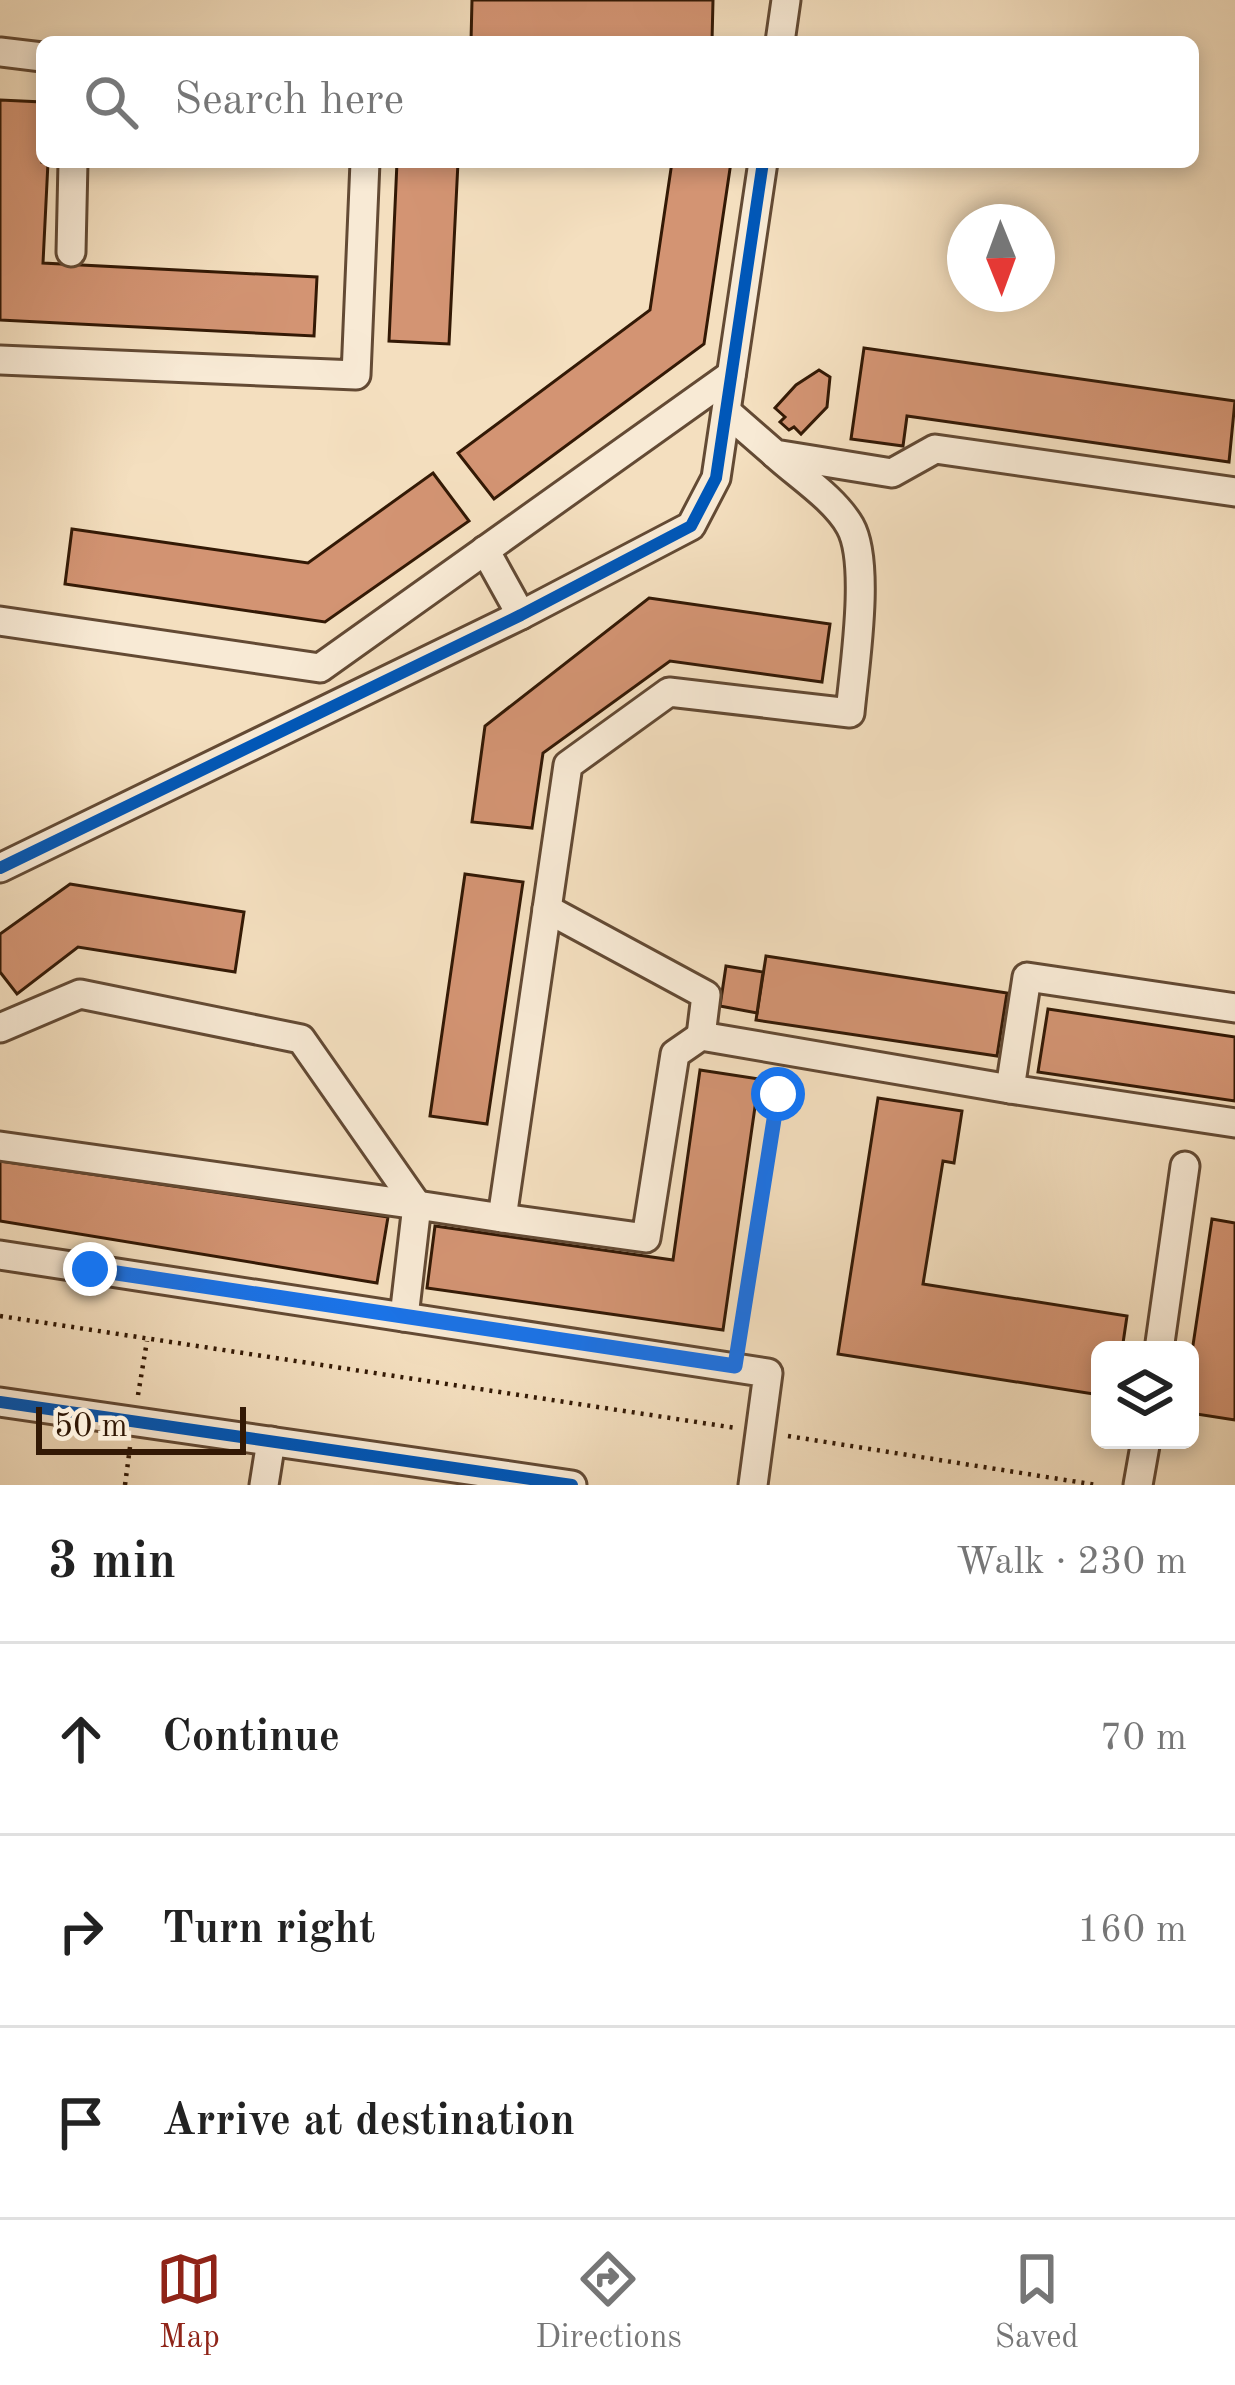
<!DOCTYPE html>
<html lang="en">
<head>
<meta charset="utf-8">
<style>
  :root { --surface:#fff; --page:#f2f2f2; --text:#222; --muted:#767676; --line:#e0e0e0; --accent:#8f2418 }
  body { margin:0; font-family:"Old Standard TT",serif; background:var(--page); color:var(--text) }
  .controls { position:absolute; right:36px; bottom:36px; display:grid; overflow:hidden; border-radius:18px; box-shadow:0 6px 18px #0003 }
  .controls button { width:108px; height:108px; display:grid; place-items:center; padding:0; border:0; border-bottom:3px solid var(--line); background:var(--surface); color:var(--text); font:60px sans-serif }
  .compass { position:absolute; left:947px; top:204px; width:108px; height:108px; border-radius:50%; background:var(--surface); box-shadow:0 6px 18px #0003; rotate:179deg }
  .scale { position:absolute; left:36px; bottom:30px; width:210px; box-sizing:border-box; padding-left:12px; border:6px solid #331905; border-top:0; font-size:33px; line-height:42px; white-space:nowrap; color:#331905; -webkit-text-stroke:9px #f8ead5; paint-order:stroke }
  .stop { position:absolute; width:36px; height:36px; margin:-27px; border:9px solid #1a73e8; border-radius:50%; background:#fff }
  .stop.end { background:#1a73e8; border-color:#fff; box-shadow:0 3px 12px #0008 }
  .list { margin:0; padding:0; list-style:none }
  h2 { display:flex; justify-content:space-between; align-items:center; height:156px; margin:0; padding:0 48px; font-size:51px }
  h2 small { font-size:39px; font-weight:400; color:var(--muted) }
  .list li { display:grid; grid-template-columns:78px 1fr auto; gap:36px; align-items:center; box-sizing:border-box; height:192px; padding:0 48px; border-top:3px solid var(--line) }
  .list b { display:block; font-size:45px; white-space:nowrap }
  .list em { font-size:39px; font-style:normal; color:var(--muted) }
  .icon { flex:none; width:66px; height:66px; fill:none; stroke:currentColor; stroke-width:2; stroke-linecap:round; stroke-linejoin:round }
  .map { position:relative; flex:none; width:1235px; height:1485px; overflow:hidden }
  .search { position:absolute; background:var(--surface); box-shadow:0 6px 18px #0003; left:36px; right:36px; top:36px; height:132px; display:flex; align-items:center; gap:30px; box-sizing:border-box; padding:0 42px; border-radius:18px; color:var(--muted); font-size:45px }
  .sheet { height:732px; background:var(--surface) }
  nav { display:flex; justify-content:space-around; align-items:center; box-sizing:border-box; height:168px; border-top:3px solid var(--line); background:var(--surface); font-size:33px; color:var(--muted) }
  nav a { display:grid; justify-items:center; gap:6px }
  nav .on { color:var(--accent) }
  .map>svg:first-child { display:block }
  .building { fill:#d39473; stroke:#331905; stroke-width:3 }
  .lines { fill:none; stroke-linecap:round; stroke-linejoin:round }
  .minor-casing { stroke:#634a34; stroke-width:33 }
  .path { stroke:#331905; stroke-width:4.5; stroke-dasharray:3 6; stroke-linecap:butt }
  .minor { stroke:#f8ead5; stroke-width:27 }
  .cycleway-casing { stroke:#f8ead5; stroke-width:20 }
  .cycleway { stroke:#0057b8; stroke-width:12 }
  .route { stroke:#1a73e8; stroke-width:15 }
</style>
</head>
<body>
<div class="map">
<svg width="1235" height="1485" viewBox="0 0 1235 1485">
  <rect width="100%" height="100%" fill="#f4dfbf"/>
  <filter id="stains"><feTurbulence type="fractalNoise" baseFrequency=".00167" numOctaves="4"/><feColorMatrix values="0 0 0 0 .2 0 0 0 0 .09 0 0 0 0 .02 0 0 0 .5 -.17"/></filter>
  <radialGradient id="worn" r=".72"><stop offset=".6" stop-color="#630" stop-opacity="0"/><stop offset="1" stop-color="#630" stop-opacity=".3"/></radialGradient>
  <g class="building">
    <polygon points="472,0 713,0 712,42 471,42"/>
    <polygon points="0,100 42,102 42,162 48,162 43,263 317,277 314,336 0,320"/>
    <polygon points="397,162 458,162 449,344 389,341"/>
    <polygon points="672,162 731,162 704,344 494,499 458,453 650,310"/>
    <polygon points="864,348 1235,401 1229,462 907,416 903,446 851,439"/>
    <polygon points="819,370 830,377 827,407 801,434 794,427 789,430 780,422 785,417 775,408 796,385"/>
    <polygon points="433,473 469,521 325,622 65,584 72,529 308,563"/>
    <polygon points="649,598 830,624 822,682 670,661 543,753 532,828 472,822 485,726"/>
    <polygon points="465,874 523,882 487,1124 430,1116"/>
    <polygon points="70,884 244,912 235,972 78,947 17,994 0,972 0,934"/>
    <polygon points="766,956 1007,993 997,1056 756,1020"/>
    <polygon points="726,966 763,972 757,1013 720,1006"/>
    <polygon points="1048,1009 1235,1037 1235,1101 1038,1072"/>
    <polygon points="700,1070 759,1079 723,1330 427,1288 435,1226 673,1260"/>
    <polygon points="878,1098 962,1111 954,1163 943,1161 923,1284 1127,1316 1122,1350 1100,1350 1100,1395 838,1354"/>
    <polygon points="0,1161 388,1217 377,1283 0,1221"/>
    <polygon points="1212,1219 1235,1223 1235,1420 1190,1413 1190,1365"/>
  </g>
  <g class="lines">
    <defs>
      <g id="minor">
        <polyline points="780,42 786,0"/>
        <polyline points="0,52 42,57"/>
        <polyline points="71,252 73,162"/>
        <polyline points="0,360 356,375 365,162"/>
        <polyline points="728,413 775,454 892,473 935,449 1235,492"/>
        <polyline points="485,550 521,615"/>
        <polyline points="0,621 320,668 731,375"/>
        <polyline points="0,868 521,615 691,526 716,478 763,162"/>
        <polyline points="547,909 706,995 701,1036"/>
        <polyline points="1235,1008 1027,977 1010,1089 1235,1123"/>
        <polyline points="0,1028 80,994 301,1039 417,1205"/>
        <polyline points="0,1146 417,1205"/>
        <polyline points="502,1218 646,1238 675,1054 701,1036 1010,1089"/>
        <polyline points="0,1255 768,1373 753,1485"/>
        <path d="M404,1317L417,1205L502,1218L568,765L669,692L850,713C854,669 871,563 850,526C834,498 799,476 775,454"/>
        <polyline points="1159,1350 1185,1166"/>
        <polyline points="0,1402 572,1485"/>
        <polyline points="264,1485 271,1441"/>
        <polyline points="1138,1485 1146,1440"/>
      </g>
    </defs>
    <use href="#minor" class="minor-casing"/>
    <g class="path">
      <polyline points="0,1316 736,1428"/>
      <polyline points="738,1344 781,1076"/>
      <polyline points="138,1395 147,1341"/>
      <polyline points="788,1436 1097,1485"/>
      <polyline points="125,1485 130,1447"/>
    </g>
    <use href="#minor" class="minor"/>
    <defs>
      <g id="cycleway">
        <polyline points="0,868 521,615 691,526 716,478 763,162"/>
        <polyline points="0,1402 572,1485"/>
      </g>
    </defs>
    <use href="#cycleway" class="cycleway-casing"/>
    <use href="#cycleway" class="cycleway"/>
  </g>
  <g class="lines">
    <polyline class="route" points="90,1269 735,1366 778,1094"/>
  </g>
  <rect width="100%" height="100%" filter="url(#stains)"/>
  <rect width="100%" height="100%" fill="url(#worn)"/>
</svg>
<div class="controls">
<button><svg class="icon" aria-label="layers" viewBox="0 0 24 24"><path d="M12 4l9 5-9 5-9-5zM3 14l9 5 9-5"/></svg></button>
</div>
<svg class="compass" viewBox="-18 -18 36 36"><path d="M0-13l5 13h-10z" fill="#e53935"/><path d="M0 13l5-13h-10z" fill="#767676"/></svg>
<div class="scale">50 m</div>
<div class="stop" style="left:778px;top:1094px"></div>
<div class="stop end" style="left:90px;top:1269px"></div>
<div class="search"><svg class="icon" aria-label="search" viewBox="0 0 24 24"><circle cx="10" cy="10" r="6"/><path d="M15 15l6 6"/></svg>Search here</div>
</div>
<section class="sheet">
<h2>3 min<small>Walk · 230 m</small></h2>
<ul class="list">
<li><svg class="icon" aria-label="ahead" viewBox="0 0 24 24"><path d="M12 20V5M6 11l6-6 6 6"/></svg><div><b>Continue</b></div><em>70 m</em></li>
<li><svg class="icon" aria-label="right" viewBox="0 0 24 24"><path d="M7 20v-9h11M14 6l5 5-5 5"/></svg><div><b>Turn right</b></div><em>160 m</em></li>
<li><svg class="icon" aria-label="arrive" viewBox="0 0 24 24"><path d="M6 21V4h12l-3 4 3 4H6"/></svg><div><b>Arrive at destination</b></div></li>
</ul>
</section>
<nav>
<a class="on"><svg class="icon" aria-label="map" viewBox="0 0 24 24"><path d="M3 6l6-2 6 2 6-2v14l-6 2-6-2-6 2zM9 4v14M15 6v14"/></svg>Map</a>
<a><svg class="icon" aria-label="directions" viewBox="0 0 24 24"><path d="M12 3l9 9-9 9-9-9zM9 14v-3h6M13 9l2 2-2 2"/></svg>Directions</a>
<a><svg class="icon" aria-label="saved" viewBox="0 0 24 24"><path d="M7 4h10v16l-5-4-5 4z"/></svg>Saved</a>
</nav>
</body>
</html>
